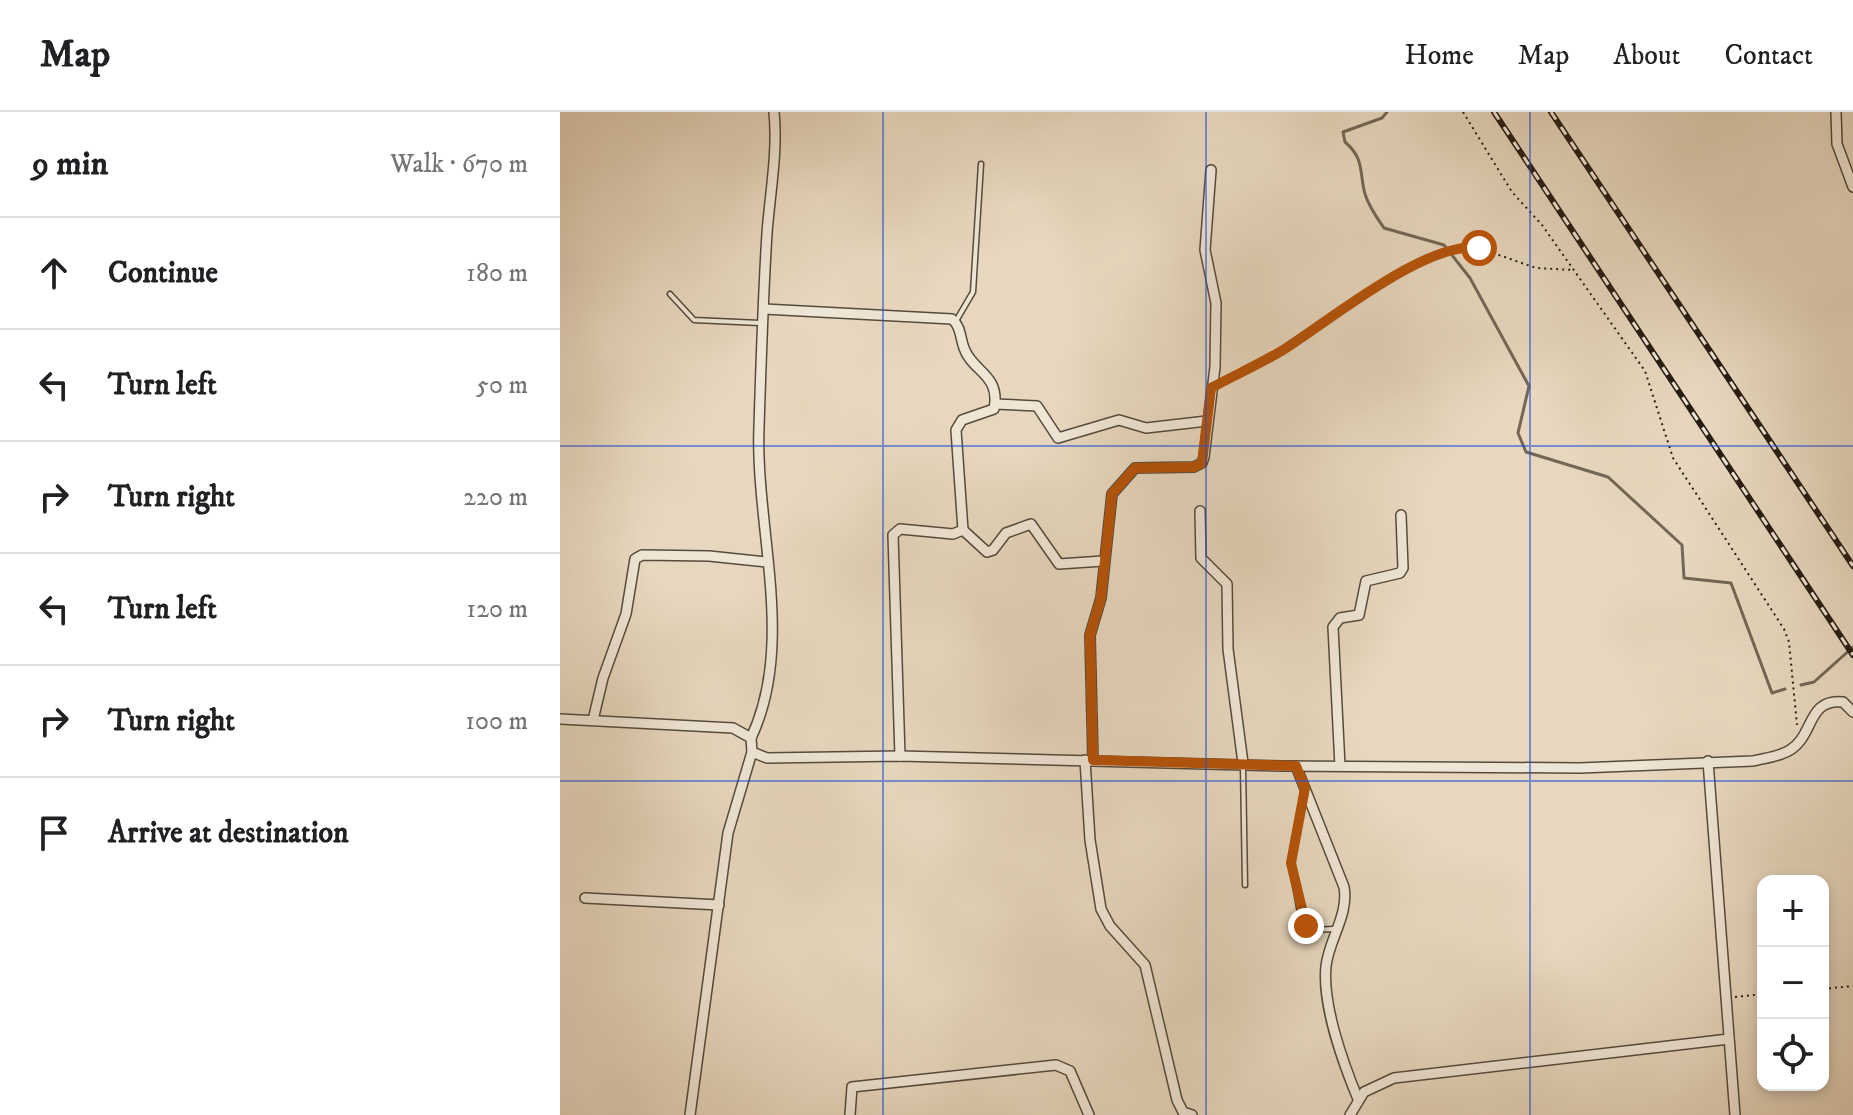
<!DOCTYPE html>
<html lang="en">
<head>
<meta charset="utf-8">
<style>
  :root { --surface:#fff; --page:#f2f2f2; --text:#202124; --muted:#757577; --line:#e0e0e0 }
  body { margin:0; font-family:"IM FELL DW Pica",serif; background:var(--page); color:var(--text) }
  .controls { position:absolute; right:24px; bottom:24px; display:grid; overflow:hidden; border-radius:16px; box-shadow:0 4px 12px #0003 }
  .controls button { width:72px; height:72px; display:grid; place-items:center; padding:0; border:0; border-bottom:2px solid var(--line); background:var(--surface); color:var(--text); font:40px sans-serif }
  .stop { position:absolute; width:24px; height:24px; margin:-18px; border:6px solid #b45309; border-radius:50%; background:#fff }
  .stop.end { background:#b45309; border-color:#fff; box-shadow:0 2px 8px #0008 }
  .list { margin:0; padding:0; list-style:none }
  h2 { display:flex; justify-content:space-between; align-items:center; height:104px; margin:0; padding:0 32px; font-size:34px }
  h2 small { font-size:26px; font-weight:400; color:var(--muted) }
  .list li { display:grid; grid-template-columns:52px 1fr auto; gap:24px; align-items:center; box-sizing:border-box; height:112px; padding:0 32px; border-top:2px solid var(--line) }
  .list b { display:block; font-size:30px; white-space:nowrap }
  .list em { font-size:26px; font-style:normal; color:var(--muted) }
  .icon { flex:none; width:44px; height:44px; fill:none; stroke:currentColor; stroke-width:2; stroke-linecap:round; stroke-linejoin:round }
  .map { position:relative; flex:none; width:1293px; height:1003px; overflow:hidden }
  header { display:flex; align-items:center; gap:48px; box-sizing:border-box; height:112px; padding:0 40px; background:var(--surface); border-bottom:2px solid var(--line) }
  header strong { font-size:38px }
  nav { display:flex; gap:44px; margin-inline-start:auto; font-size:28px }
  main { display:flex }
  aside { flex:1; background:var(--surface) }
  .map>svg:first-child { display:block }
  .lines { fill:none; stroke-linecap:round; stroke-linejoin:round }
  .stream { stroke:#726655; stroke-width:3 }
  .lane-casing { stroke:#564b3c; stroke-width:7 }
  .street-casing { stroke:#564b3c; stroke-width:12 }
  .path { stroke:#251c11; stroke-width:2; stroke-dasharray:2 4; stroke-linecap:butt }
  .lane { stroke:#efe5d5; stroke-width:4 }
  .street { stroke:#efe5d5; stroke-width:9 }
  .rail-casing { stroke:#251c11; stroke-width:6 }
  .rail { stroke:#efe5d5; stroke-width:3; stroke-dasharray:9; stroke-linecap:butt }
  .route { stroke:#b45309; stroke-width:10 }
  .grid { fill:none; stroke:#1d4ed8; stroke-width:2; stroke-opacity:0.55 }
</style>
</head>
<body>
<header>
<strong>Map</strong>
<nav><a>Home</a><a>Map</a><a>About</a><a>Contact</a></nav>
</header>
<main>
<aside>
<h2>9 min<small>Walk · 670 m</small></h2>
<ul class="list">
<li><svg class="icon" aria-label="ahead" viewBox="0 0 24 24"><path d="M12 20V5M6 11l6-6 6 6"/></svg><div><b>Continue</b></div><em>180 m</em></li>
<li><svg class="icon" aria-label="left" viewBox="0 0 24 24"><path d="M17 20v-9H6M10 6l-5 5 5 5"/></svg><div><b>Turn left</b></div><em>50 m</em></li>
<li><svg class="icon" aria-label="right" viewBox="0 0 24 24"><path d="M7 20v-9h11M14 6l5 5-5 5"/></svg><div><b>Turn right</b></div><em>220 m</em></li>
<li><svg class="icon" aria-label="left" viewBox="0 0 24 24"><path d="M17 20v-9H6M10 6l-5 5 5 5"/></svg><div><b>Turn left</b></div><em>120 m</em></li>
<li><svg class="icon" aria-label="right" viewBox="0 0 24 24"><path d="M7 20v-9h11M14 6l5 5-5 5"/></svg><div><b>Turn right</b></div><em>100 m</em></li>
<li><svg class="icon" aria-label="arrive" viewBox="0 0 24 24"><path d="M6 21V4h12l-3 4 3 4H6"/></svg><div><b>Arrive at destination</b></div></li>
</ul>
</aside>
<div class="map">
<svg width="1293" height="1003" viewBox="0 0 1293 1003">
  <rect width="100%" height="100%" fill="#e7d7be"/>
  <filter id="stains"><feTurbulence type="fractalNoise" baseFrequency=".0025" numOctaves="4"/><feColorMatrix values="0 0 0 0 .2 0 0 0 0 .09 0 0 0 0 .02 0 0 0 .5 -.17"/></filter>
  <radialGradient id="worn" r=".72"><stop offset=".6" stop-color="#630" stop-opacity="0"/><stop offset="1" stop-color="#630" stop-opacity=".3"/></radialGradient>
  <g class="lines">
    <g class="stream">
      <path d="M827,0L822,6L783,20L785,30C805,47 799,60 805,82C809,95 817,106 824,116L884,133L910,166L969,274L958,321L966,340L1048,365L1122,433L1124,466L1171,471L1212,581L1225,577"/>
      <polyline points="1241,573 1254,570 1293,535"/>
    </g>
    <defs>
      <g id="lane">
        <polyline points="110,182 134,208 200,211"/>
        <polyline points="396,209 413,180 421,52"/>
        <polyline points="683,655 685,773"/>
        <polyline points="744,680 731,751 741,807 752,818 774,817"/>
      </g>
      <g id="street">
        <polyline points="1276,0 1277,32 1293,75"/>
        <path d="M204,197L392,207C401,215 400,225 404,236C412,260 441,262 434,297L402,308L396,318L403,418L393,422L340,417L333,423L340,644"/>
        <polyline points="435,292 477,294 498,326 559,308 586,316 647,309"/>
        <polyline points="640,399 641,446 667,472 668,537 683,651"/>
        <polyline points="403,418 427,440 433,438 446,421 471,412 499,452 543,449"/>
        <path d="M0,607L173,616L191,626L192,640L207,646L340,644L722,654L1020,656L1193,649C1205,646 1219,645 1230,638C1254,624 1247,586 1283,590L1293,600"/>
        <polyline points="33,608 43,566 66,502 75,447 82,443 149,444 207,450"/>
        <path d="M191,626C236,531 195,416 199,315C201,250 203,185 207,121C210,81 218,40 214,0"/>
        <polyline points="525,648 530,728 541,797 550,814 585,853 617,988 623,1000 632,1003"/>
        <polyline points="533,648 530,523 541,486 552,382 575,356 634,355 642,351 644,345 655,255 656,191 645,138 651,58"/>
        <polyline points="1148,649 1175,1003"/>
        <path d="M736,654L784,775C789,803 769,827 766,854C762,892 783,951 798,987"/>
        <polyline points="780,654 773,515 780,506 799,503 806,469 840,461 843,456 841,403"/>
        <polyline points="25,786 159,793"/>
        <polyline points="130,1003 168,721 192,640"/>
        <polyline points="290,1003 292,975 496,953 510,959 529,1003"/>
        <polyline points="790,1003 804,980 834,966 1169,927"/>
      </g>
    </defs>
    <use href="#lane" class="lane-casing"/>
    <use href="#street" class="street-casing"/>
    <g class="path">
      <polyline points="903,0 952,80 982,113 1085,259 1113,346 1224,517 1229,530 1237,613"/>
      <polyline points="663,270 722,238 841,162 889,140 919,136 976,156 1013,158"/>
      <polyline points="1263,877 1293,874"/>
      <polyline points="1175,885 1203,882"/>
    </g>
    <use href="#lane" class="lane"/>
    <use href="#street" class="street"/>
    <defs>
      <g id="rail">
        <polyline points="934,0 1293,543"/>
        <polyline points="991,0 1293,454"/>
      </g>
    </defs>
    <use href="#rail" class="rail-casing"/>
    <use href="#rail" class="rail"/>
  </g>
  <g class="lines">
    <path class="route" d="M746,814L731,751L745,676L736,654L533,648L530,523L541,486L552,382L575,356L634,355L642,351L651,276C675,263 700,252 723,238C768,210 867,128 919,136"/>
  </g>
  <path class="grid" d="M323,0V1003M646,0V1003M970,0V1003M0,334H1293M0,669H1293"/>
  <rect width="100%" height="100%" filter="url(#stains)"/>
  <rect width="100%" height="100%" fill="url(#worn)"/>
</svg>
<div class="controls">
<button>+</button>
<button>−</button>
<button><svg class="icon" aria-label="locate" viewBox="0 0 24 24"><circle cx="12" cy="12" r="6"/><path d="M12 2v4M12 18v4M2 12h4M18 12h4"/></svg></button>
</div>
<div class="stop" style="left:919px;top:136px"></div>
<div class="stop end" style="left:746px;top:814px"></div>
</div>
</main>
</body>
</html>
